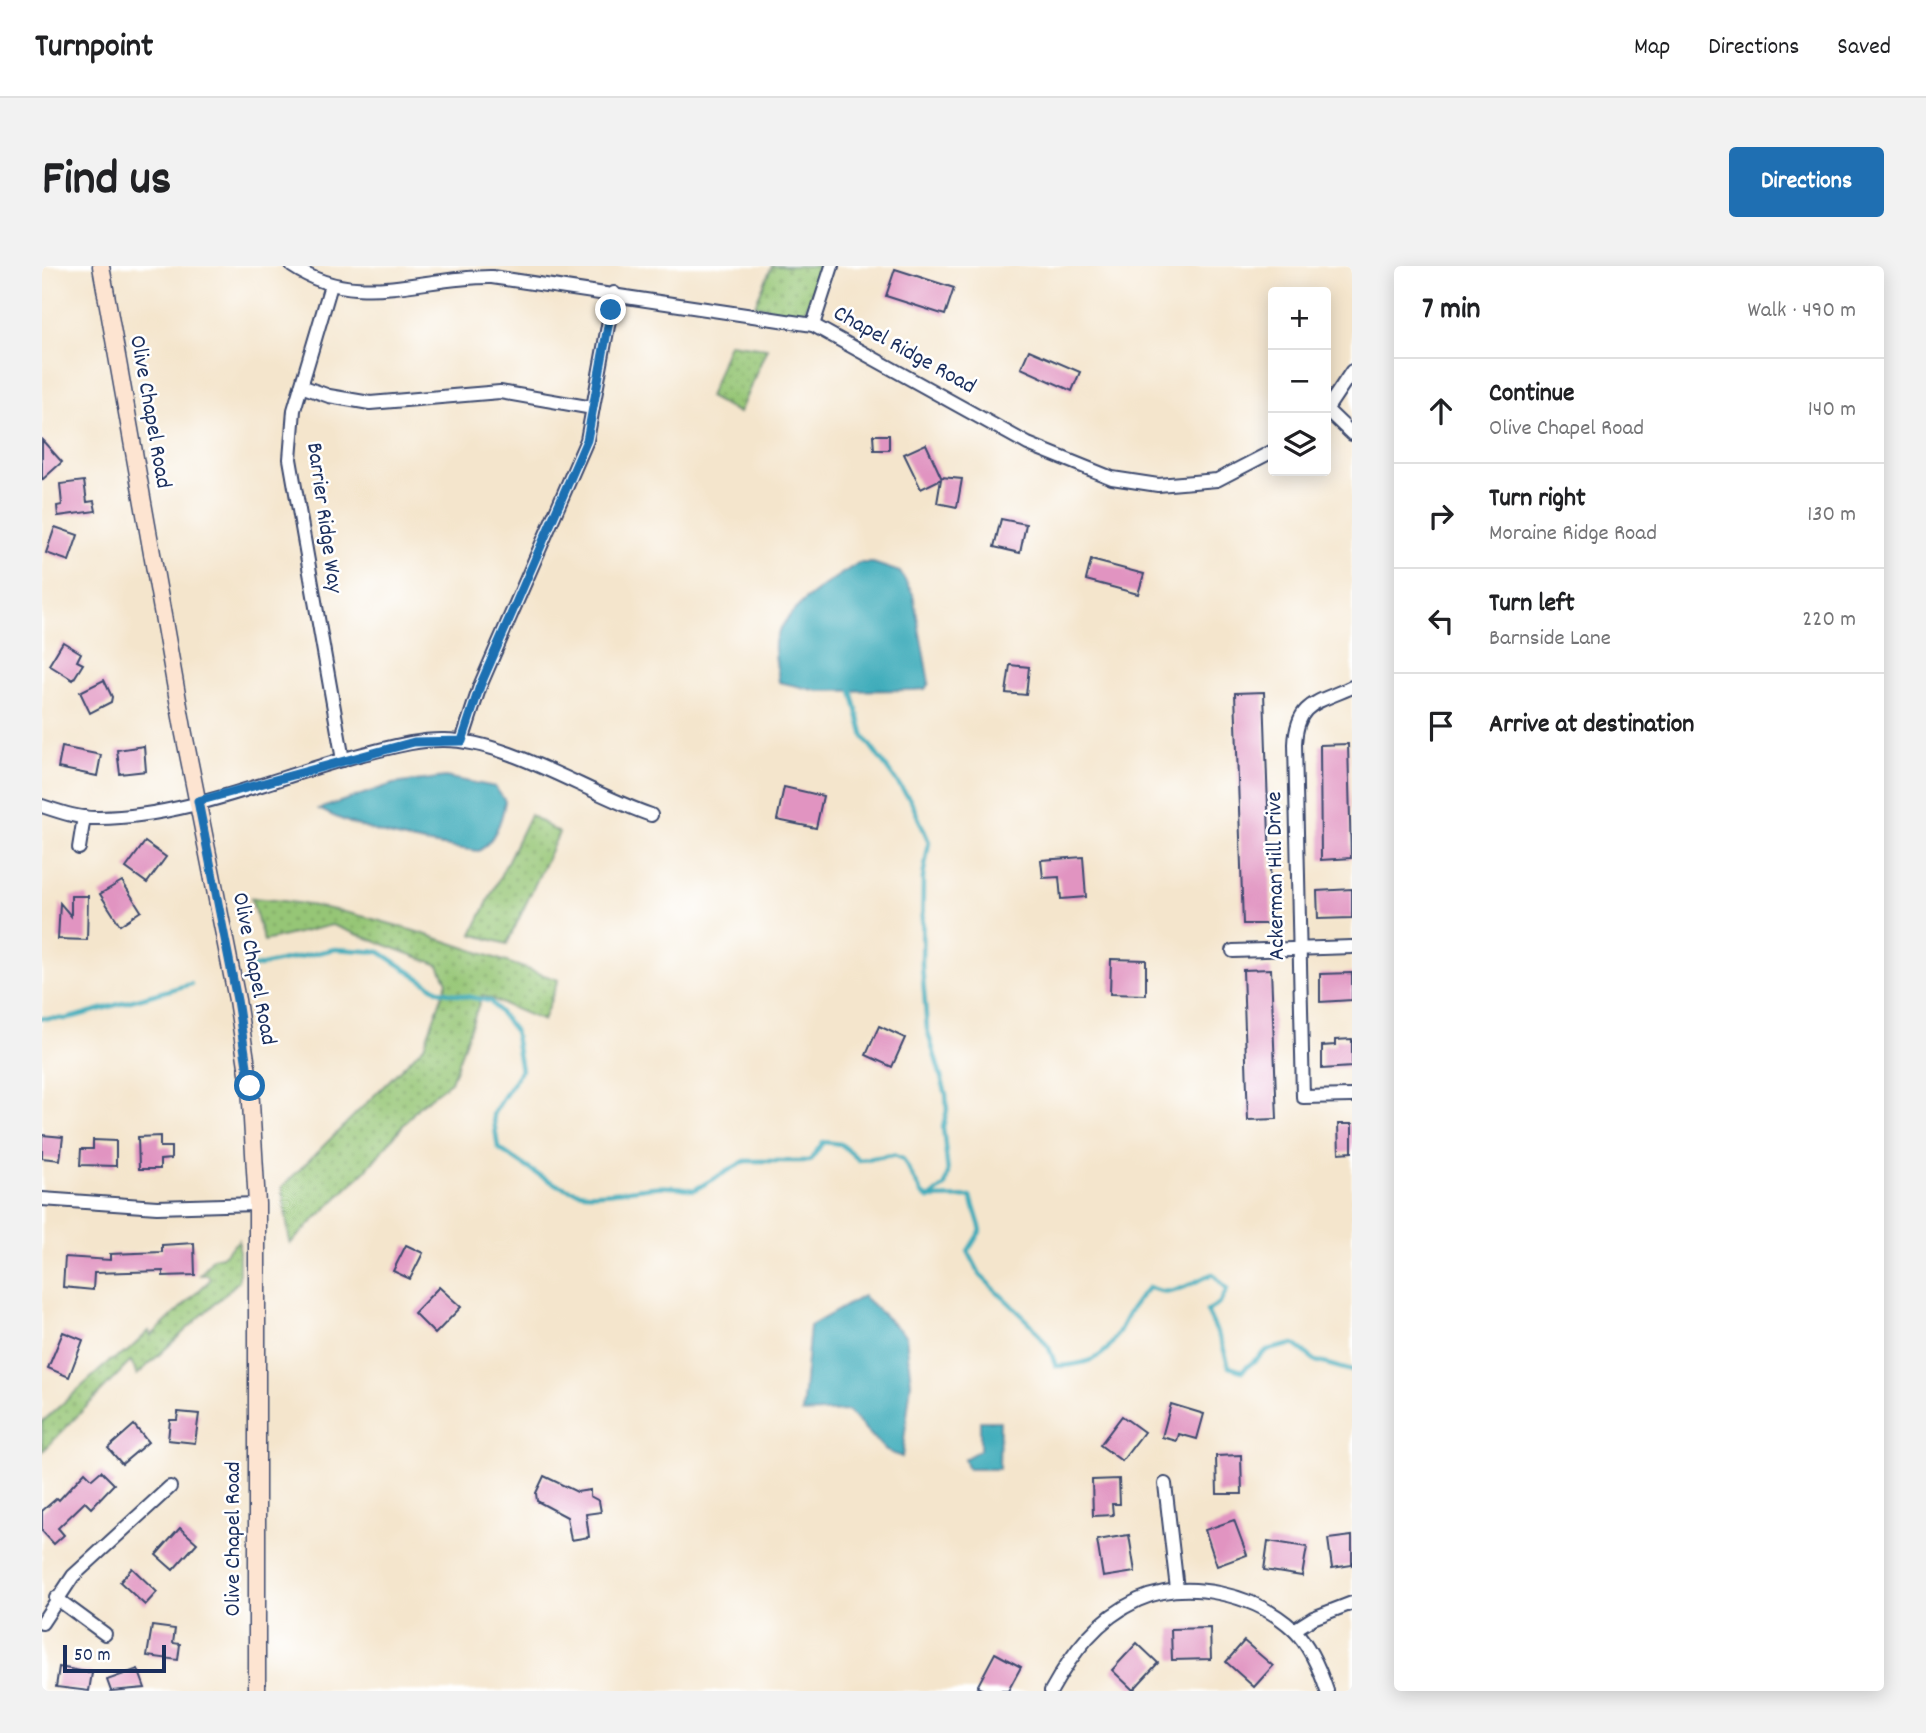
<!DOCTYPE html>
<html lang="en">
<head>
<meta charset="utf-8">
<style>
  :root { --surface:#fff; --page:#f2f2f2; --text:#202124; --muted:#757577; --line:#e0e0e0; --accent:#1f6fb2 }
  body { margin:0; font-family:Dekko,sans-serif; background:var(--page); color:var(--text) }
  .controls { position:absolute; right:21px; top:21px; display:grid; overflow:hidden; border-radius:7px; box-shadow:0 4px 18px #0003 }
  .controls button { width:63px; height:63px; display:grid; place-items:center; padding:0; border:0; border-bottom:2px solid var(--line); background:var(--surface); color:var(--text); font:35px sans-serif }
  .scale { position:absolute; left:21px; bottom:18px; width:103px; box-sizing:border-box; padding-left:7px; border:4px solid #1b2f5e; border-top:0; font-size:19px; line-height:24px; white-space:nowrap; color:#1b2f5e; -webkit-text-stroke:5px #fff; paint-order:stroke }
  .stop { position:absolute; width:21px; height:21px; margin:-16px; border:5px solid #1f6fb2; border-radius:50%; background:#fff }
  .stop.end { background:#1f6fb2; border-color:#fff; box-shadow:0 2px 7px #0008 }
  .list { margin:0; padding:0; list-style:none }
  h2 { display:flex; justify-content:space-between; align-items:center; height:91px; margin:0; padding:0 28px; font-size:30px }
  h2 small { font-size:23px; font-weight:400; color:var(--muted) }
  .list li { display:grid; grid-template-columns:46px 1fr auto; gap:21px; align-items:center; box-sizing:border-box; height:105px; padding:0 28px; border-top:2px solid var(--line) }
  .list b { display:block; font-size:26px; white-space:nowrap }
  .list p { margin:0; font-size:23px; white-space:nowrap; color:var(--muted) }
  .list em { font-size:23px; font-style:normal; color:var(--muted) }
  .icon { flex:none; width:38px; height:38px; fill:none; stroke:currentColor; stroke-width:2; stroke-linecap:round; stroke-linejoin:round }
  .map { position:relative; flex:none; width:1310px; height:1425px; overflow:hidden; border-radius:7px }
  header { display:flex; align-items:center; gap:42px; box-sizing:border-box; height:98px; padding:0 35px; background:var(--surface); border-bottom:2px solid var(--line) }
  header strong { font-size:33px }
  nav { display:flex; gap:38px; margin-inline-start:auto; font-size:24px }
  .intro { display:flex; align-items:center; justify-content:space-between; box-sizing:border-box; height:168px; padding:0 42px }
  h1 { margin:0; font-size:49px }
  .button { padding:18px 32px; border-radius:7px; background:var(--accent); color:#fff; font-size:24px; font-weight:700 }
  main { display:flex; gap:42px; padding:0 42px }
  aside { flex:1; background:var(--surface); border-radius:7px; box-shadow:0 4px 18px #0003 }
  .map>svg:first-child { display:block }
  .green { fill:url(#green-dots); stroke:#587a6a; stroke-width:2 }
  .water { fill:#3baab9; stroke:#2b6c8c; stroke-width:2 }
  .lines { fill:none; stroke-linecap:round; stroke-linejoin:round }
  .stream { stroke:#3baab9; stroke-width:4.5 }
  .building { fill:#e194c1 }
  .street-casing { stroke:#3c4a6e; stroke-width:16 }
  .secondary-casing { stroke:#3c4a6e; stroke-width:19 }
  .street { stroke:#fff; stroke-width:12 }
  .secondary { stroke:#fde4d1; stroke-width:16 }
  .route { stroke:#1f6fb2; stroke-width:9 }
  .labels { text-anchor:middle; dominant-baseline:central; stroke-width:5; stroke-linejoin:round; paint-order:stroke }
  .street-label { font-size:23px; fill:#1b2f5e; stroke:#fff }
</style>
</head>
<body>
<header>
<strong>Turnpoint</strong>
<nav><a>Map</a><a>Directions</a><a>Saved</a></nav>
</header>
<div class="intro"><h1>Find us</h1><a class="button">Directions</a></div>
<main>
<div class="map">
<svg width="1310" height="1425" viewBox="0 0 1310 1425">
  <defs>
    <pattern id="green-dots" width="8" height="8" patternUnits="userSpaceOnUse" patternTransform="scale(1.75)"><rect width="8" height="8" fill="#96c676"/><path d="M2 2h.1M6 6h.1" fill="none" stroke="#7aa164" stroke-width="1.8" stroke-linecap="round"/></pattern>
  </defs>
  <rect width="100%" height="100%" fill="#fff"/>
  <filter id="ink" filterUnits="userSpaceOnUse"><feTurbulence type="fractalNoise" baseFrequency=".0143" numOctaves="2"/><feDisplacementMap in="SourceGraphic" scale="14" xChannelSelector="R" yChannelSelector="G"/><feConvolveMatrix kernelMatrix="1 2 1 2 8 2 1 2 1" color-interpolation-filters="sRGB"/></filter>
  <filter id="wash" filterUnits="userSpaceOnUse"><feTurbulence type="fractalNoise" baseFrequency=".00686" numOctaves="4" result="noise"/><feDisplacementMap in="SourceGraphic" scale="28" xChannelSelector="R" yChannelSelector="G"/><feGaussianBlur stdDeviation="1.57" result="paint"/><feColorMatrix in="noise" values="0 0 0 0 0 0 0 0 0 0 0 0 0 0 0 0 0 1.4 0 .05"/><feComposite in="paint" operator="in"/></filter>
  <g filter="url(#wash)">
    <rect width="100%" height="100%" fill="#f4e5cc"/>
    <g class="green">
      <polygon points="730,0 781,0 761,50 713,39"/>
      <polygon points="687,77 725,82 697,147 667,131"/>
      <polygon points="488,549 517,567 465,678 430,668"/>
      <path d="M209,632C316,639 415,679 516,714L501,755L440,729L409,816L377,840L325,903L248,978L240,921L382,780L405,716L397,699L290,659L222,675Z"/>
      <polygon points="197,974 197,1015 95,1109 89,1095 0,1186 0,1156 68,1095 85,1086 107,1065 109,1070 168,1014 166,1009 158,1009 171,992 180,990"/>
    </g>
    <g class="water">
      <path d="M816,297H831L858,306L871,328L887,417L883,423L871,424L776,425L737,416C736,404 730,383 734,372C748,337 787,317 816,297Z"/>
      <path d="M403,511L453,521L463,535C460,554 453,574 437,585C384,579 324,568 277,543L351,518Z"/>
      <polygon points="821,1030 864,1070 869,1117 860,1191 844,1185 806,1145 760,1147 768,1060"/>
      <polygon points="938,1155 958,1155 957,1203 926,1203 922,1193 938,1184"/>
    </g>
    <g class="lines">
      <g class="stream">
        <polyline points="810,425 822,471 869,535 887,576 881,612 880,699 885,763 904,828 905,844 901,861 906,907 903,920 887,932"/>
        <path d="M212,701L293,683L338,686L397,725L448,735L472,764L479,804L451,848L456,882C481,898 513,924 543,927C581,930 609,914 652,924L703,895H768L781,876L799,878L817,894L851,889L861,893L880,928L887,932L929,931L939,964L926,985L939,1010L989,1058L1007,1082L1014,1100C1085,1098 1067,1059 1107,1021C1132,1034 1148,1016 1171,1008L1185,1023L1178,1037L1165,1045L1180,1077L1187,1101L1200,1105L1225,1084L1252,1078L1274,1095L1310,1105"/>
        <polyline points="0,752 24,753 149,718"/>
      </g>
    </g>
    <g id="blocks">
      <g class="building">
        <polygon points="853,3 912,22 903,49 844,30"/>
        <polygon points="987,84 1038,106 1030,125 979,102"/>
        <polygon points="831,169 847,169 847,184 832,184"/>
        <polygon points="0,174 20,196 0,214"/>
        <polygon points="884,178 899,211 920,213 915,241 895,237 899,213 879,223 862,188"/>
        <polygon points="42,215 45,236 52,235 54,245 16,250 15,240 20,239 18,218"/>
        <polygon points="959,253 984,258 978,287 952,281"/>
        <polygon points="13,261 36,269 27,295 4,287"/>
        <polygon points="1049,294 1102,308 1096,328 1044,314"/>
        <polygon points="21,376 39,387 35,395 41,398 31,414 7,399"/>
        <polygon points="968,399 987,401 984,429 964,427"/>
        <polygon points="62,414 70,431 69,436 48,447 38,426"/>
        <polygon points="1222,426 1230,658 1201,658 1193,427"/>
        <polygon points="1306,478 1309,592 1279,594 1278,479"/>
        <polygon points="102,480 104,505 78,508 75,484"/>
        <polygon points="20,481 59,489 55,510 16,502"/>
        <polygon points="742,521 781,530 774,562 735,554"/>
        <polygon points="103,576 124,591 105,617 84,602"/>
        <polygon points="1041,591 1044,631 1019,633 1017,611 1001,612 999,594"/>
        <polygon points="80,615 99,645 78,659 58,628"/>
        <polygon points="1310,623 1310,652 1276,653 1275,625"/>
        <polygon points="29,630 46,630 45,674 16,673 18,637 29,650"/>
        <polygon points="1069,693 1104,694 1104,729 1068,728"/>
        <polygon points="1229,703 1235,853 1206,854 1201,704"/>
        <polygon points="1310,707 1310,734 1278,736 1278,708"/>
        <polygon points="837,760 863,772 850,801 824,789"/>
        <polygon points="1310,773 1310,801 1280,803 1280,780 1293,779 1293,774"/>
        <polygon points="1296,858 1310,858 1310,886 1297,887"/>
        <polygon points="0,869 21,871 18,894 0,892"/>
        <polygon points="118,870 118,881 129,881 129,893 118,894 118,903 97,903 96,871"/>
        <polygon points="51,874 74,875 74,900 38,899 39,883 51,883"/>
        <polygon points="152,977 153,1009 121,1010 121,1005 52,1007 51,1024 21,1021 23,991 68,994 68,988 120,986 120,979"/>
        <polygon points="364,979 381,987 368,1013 351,1005"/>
        <polygon points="397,1021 419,1041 393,1068 372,1047"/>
        <polygon points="21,1066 41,1074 27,1111 6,1102"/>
        <polygon points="1129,1138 1162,1148 1155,1173 1137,1168 1135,1175 1120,1171"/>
        <polygon points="136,1146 157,1148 153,1177 126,1174 128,1154 135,1154"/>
        <polygon points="1080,1150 1102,1166 1080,1195 1058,1179"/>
        <polygon points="92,1159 106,1176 80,1198 66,1182"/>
        <polygon points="1199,1189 1200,1228 1175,1228 1174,1190"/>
        <polygon points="59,1205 72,1218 49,1242 43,1236 16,1262 22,1269 12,1278 0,1265 0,1245 15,1232 17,1234 43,1206 50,1213"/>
        <polygon points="502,1210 535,1226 548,1224 548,1230 557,1235 559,1246 544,1248 547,1271 529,1274 525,1251 495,1235 494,1227"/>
        <polygon points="1077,1213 1078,1238 1070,1238 1071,1249 1051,1250 1050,1214"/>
        <polygon points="1192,1254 1205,1289 1175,1300 1163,1264"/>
        <polygon points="138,1262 155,1277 131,1304 114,1289"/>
        <polygon points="1087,1269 1093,1306 1061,1311 1055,1274"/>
        <polygon points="1310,1270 1310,1299 1290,1302 1286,1273"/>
        <polygon points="1226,1275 1265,1281 1260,1310 1222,1304"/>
        <polygon points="90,1302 115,1326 103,1339 78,1316"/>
        <polygon points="110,1360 133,1363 131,1377 138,1378 136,1394 105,1390"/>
        <polygon points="1168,1362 1169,1393 1130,1394 1129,1363"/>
        <polygon points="1202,1375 1231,1400 1212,1421 1184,1396"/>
        <polygon points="1095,1377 1116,1397 1091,1424 1070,1404"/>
        <polygon points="953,1387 979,1401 966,1425 943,1425 935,1421"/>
        <polygon points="17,1401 50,1407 47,1425 14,1421"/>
        <polygon points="96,1403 103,1422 69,1425 65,1414"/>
      </g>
    </g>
  </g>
  <g filter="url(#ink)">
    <use href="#blocks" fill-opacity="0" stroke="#3c4a6e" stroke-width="2"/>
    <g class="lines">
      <defs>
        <g id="street">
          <path d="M250,0C315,44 379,10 450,11L771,59L986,178L1070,212L1116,219L1175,214L1231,185"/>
          <polyline points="289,19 252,144 248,193 301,494"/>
          <polyline points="771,59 790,0"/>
          <polyline points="259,120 287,130 328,137 458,126 551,142"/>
          <polyline points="1284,143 1310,168"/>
          <polyline points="1284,144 1310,105"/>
          <path d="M1310,421C1276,437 1255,435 1253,478L1261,831L1310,830"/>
          <polyline points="420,475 438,420 545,174 572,27"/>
          <path d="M0,540C18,546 38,553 57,552C147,551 235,510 321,488C347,482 373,474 400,474C465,473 546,528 609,549"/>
          <polyline points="37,582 42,551"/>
          <polyline points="1191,685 1310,681"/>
          <polyline points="0,933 115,941 215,938"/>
          <polyline points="1123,1218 1135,1323"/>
          <polyline points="14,1332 63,1368"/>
          <polyline points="0,1357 31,1310 128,1221"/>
          <polyline points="1252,1364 1271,1352 1310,1337"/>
          <path d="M1009,1425C1030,1387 1055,1353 1096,1334C1145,1312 1213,1328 1252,1364C1268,1380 1278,1404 1285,1425"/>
        </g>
        <polyline id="secondary" points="59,0 142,468 195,734 208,820 215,938 215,1425"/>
      </defs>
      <use href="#street" class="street-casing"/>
      <use href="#secondary" class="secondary-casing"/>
      <use href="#street" class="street"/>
      <use href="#secondary" class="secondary"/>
    </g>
  </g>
  <g class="lines" filter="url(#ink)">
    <polyline class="route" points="208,820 195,734 156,535 372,476 420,475 438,420 545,174 569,44"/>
  </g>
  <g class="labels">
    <g class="street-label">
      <text transform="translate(862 85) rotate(29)">Chapel Ridge Road</text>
      <text transform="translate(107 146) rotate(80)">Olive Chapel Road</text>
      <text transform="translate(281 252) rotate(82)">Barrier Ridge Way</text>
      <text transform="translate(1235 610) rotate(-91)">Ackerman Hill Drive</text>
      <text transform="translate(211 703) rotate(79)">Olive Chapel Road</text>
      <text transform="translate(192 1273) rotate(-90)">Olive Chapel Road</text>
    </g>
  </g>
</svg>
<div class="controls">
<button>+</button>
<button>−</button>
<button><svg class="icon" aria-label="layers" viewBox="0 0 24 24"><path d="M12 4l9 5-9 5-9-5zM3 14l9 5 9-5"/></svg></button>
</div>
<div class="scale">50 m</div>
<div class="stop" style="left:208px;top:820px"></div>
<div class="stop end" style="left:569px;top:44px"></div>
</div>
<aside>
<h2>7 min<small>Walk · 490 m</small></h2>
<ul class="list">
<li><svg class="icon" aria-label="ahead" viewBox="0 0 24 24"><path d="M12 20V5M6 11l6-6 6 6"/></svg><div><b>Continue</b><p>Olive Chapel Road</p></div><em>140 m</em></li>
<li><svg class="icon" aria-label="right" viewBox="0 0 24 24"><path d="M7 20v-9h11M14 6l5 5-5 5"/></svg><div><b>Turn right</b><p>Moraine Ridge Road</p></div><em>130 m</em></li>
<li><svg class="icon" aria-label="left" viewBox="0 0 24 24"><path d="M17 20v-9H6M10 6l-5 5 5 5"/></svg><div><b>Turn left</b><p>Barnside Lane</p></div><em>220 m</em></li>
<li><svg class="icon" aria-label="arrive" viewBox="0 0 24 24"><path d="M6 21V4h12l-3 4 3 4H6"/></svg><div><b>Arrive at destination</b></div></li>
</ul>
</aside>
</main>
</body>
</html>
